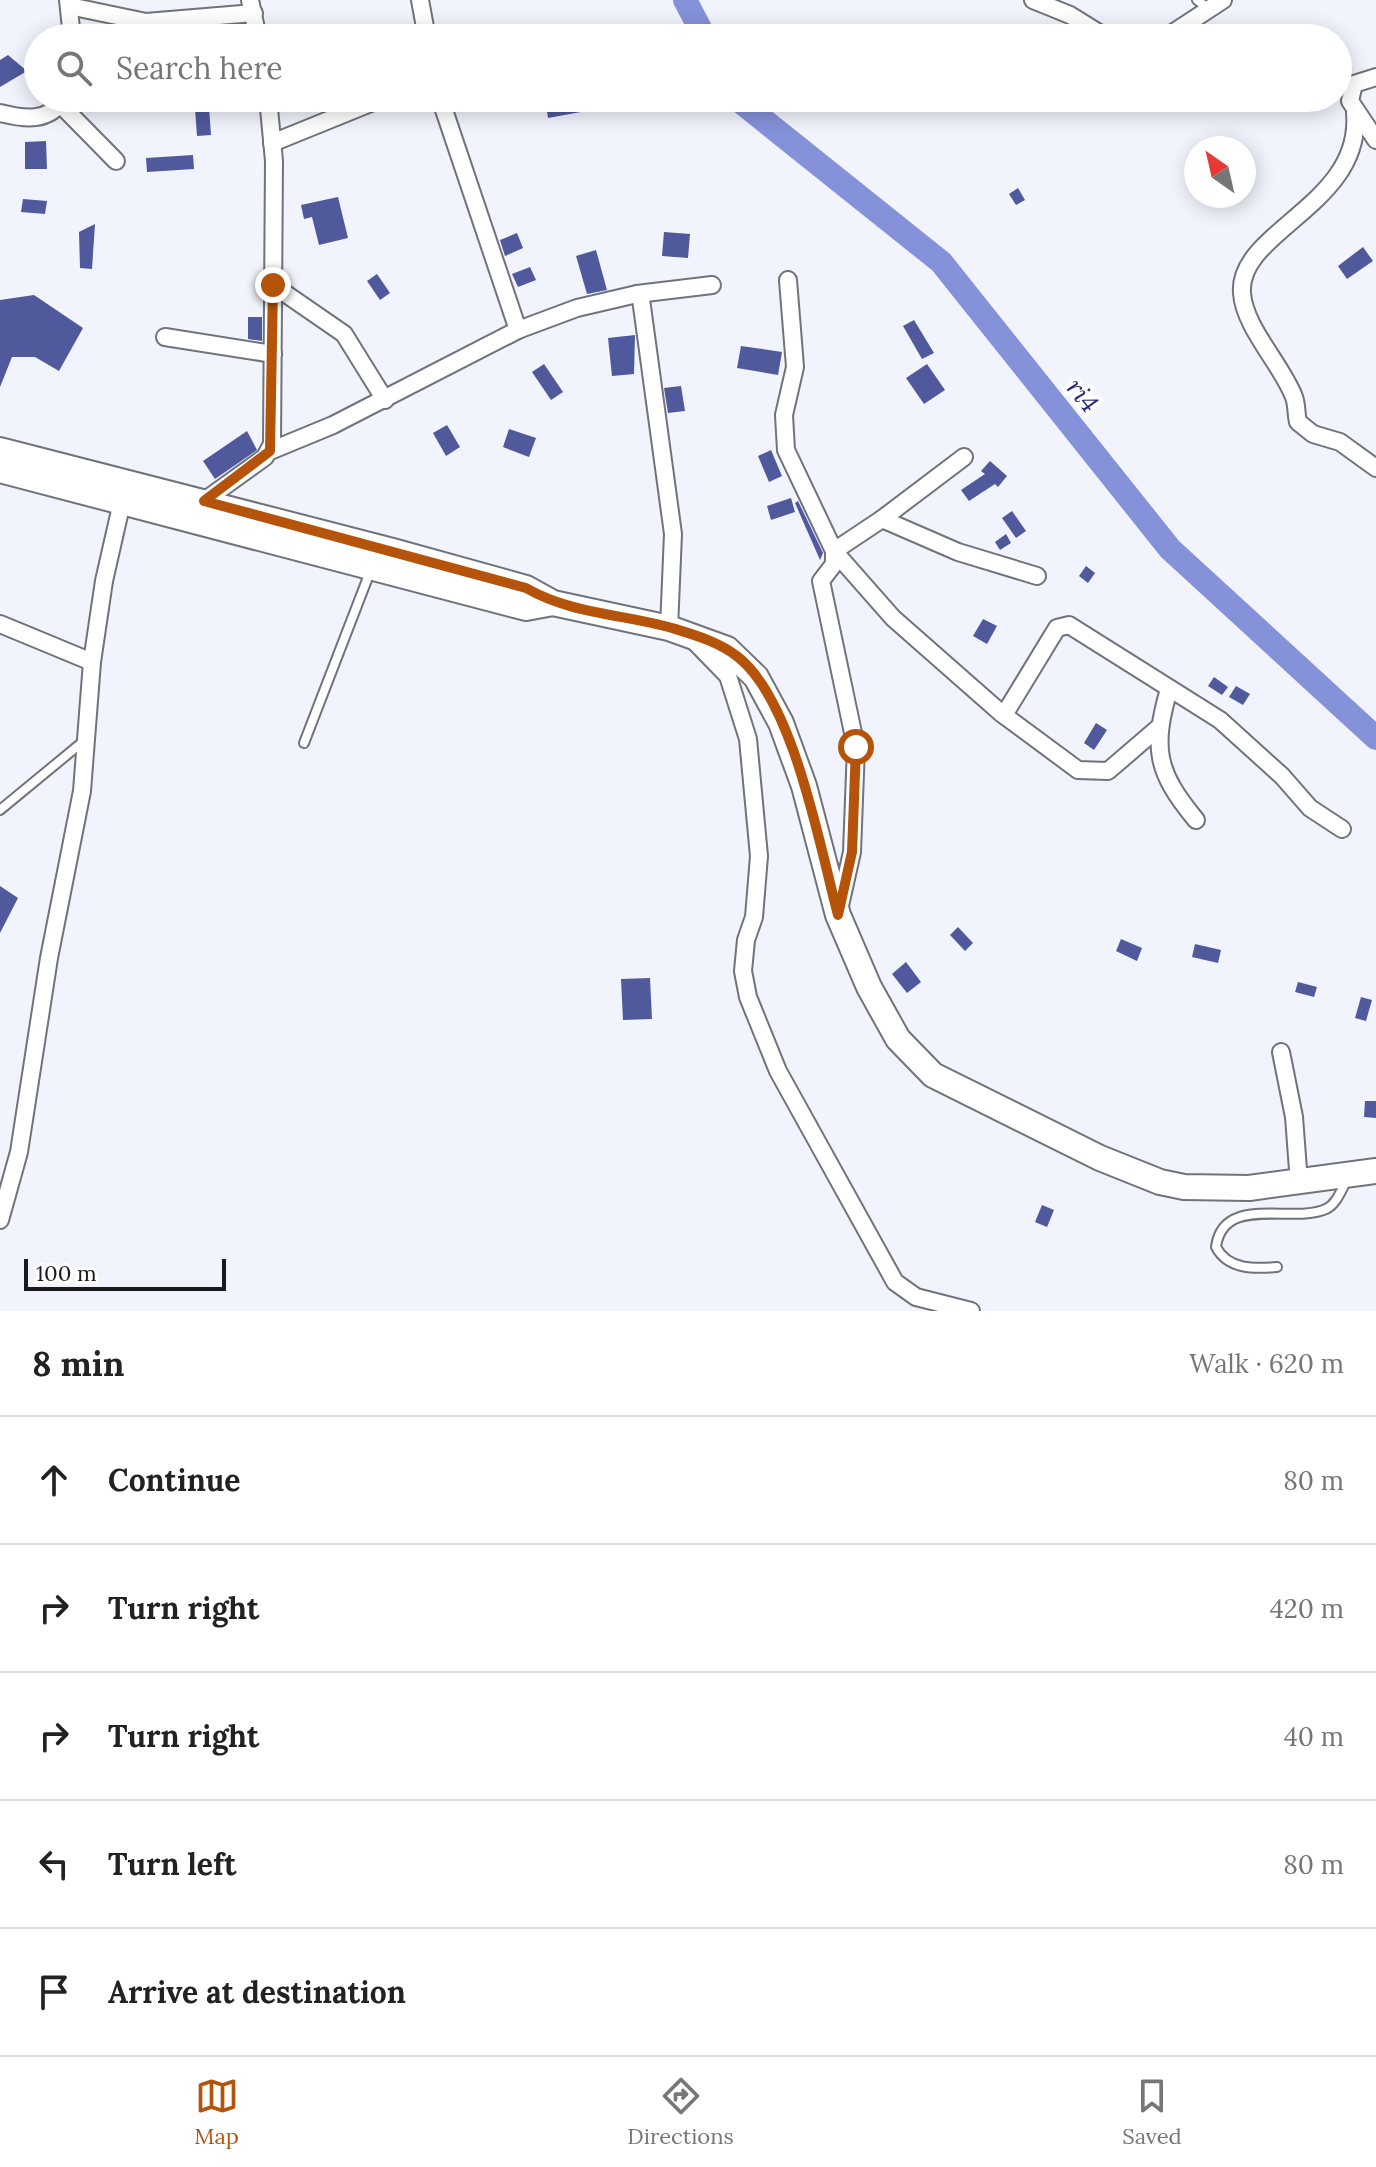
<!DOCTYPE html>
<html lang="en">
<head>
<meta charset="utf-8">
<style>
  :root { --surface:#fff; --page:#f6f6f6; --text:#222; --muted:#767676; --line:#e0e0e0; --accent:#b45309 }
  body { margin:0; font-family:Lora,serif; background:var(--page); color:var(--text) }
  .compass { position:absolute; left:1184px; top:136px; width:72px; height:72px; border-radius:50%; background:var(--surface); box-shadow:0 4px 20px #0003; rotate:326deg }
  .scale { position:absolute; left:24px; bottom:20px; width:202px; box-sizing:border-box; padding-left:8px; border:4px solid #191a1e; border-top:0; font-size:22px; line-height:28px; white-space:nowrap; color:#191a1e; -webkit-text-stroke:6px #fff; paint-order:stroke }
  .stop { position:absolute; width:24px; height:24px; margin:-18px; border:6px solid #b45309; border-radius:50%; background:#fff }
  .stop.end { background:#b45309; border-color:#fff; box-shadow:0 2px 8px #0008 }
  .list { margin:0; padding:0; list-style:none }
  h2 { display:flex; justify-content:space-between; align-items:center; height:104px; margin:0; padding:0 32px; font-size:34px }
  h2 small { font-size:26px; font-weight:400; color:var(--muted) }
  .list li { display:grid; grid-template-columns:52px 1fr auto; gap:24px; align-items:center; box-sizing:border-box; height:128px; padding:0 32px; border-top:2px solid var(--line) }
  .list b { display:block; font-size:30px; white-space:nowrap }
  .list em { font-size:26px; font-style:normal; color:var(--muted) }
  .icon { flex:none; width:44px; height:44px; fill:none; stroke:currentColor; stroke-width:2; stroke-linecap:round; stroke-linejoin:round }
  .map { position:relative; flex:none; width:1376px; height:1311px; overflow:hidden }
  .search { position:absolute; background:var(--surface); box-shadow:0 4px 20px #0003; left:24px; right:24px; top:24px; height:88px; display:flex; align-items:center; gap:20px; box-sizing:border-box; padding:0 28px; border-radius:44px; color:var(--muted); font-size:30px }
  .sheet { height:744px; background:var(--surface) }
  nav { display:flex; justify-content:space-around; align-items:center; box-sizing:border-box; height:112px; border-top:2px solid var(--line); background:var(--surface); font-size:22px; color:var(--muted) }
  nav a { display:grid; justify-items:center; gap:4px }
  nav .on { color:var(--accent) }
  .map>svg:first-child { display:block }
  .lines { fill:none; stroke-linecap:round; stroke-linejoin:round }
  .river { stroke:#8591d9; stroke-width:24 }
  .building { fill:#4f599c }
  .lane-casing { stroke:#71737b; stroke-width:12 }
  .street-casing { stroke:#71737b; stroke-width:20 }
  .primary-casing { stroke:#71737b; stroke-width:28 }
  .lane { stroke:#fff; stroke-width:8 }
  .street { stroke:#fff; stroke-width:16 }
  .primary { stroke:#fff; stroke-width:24 }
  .route { stroke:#b45309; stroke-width:10 }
  .labels { text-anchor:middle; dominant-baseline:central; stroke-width:8; stroke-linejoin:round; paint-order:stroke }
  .water-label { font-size:26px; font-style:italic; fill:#292b7e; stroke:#fff }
</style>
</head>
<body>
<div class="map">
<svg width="1376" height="1311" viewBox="0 0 1376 1311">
  <rect width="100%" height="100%" fill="#f1f3fd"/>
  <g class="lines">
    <g class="river">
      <polyline points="685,0 705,38"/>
      <polyline points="736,98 941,262 1170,549 1376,738"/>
    </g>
  </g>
  <g class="building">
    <polygon points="8,55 27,71 0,87 0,60"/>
    <polygon points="579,98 581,112 548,118 546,104"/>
    <polygon points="209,107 211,135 197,136 195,109"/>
    <polygon points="46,141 47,169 25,169 25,142"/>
    <polygon points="193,155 194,169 147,172 146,158"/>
    <polygon points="1018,188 1025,200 1016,205 1009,194"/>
    <polygon points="338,197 348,238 319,245 312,217 304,219 301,205"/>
    <polygon points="23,199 47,201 45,214 21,212"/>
    <polygon points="95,224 92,269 80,268 79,232"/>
    <polygon points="664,232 690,234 688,258 662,256"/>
    <polygon points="517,233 523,248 505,256 500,240"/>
    <polygon points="1363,247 1373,261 1347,279 1338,266"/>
    <polygon points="596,250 607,290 587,294 576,256"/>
    <polygon points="530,267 536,280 518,287 512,274"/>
    <polygon points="377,274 390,293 380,300 367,281"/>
    <polygon points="34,295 83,328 59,371 35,357 12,357 0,387 0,300"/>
    <polygon points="248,317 262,317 262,341 248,339"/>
    <polygon points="914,320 934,353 922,359 903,326"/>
    <polygon points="635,335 634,374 612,376 608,338"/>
    <polygon points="741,346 782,352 778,375 737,368"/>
    <polygon points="544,364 563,392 551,400 532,372"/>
    <polygon points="927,364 945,390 924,404 906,378"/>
    <polygon points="681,386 685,411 668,413 664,388"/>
    <polygon points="447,425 460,447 446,456 433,433"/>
    <polygon points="509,429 536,438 529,457 503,447"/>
    <polygon points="247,431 257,450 215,479 203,461"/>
    <polygon points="771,450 782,476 769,482 758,456"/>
    <polygon points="990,461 1007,476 998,487 995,484 969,501 961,490 985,474 981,471"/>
    <polygon points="791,498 795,512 771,520 767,506"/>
    <polygon points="798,501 823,553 820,560 795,503"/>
    <polygon points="1012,511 1026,531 1016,538 1002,518"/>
    <polygon points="1006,534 1011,543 1000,550 995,542"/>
    <polygon points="1086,566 1095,573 1088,583 1079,576"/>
    <polygon points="983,619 997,626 987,644 973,636"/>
    <polygon points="1214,677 1228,687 1222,695 1208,686"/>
    <polygon points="1236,686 1250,694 1243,705 1229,697"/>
    <polygon points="1096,723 1107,730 1094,750 1084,743"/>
    <polygon points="0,886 18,898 0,933"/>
    <polygon points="958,927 973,943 965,951 950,935"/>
    <polygon points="1121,939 1142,948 1137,961 1116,951"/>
    <polygon points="1195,944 1221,950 1218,963 1192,957"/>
    <polygon points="906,962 921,982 907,993 892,974"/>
    <polygon points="650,978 652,1019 623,1020 621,979"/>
    <polygon points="1298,982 1317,987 1314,997 1295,992"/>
    <polygon points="1361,997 1372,1000 1366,1021 1355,1018"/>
    <polygon points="1365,1101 1376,1101 1376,1118 1364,1117"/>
    <polygon points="1042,1205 1054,1210 1047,1227 1035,1222"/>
  </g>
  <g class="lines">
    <defs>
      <g id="lane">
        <polyline points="1197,0 1208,8"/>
        <polyline points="304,743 370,572"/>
        <polyline points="0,810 85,740"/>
        <path d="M1277,1267C1255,1269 1228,1270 1216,1247C1223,1194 1292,1224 1326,1209C1337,1204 1342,1188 1348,1178"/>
      </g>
      <g id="street">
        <polyline points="68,0 72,38"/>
        <polyline points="250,0 258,38"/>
        <polyline points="420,0 427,38"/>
        <polyline points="1033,0 1070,15 1107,38"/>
        <polyline points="69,6 146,22 254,13"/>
        <polyline points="1165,38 1223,0"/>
        <polyline points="1376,77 1354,84 1350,101 1376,140"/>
        <polyline points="440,98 518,330"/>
        <polyline points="60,104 116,161"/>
        <path d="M0,113C24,119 49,123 64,98"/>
        <path d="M1355,113C1363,205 1237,231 1242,293C1244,327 1282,365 1294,397C1297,405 1296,414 1298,422L1313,434L1340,442L1376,468"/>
        <polyline points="272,143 383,98"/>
        <polyline points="788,280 795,367 784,415 786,450 834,551 893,618 1001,713 1078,770 1108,771 1158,728"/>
        <polyline points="273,285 344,334 385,400"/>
        <polyline points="637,294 712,285"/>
        <polyline points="165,337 273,354"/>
        <polyline points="270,451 333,425 518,330 577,308 637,294 641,299 673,534 669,628"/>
        <polyline points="204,501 265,457 272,444 274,161 268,98"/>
        <polyline points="882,519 958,552 1037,576"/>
        <polyline points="0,624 92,662"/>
        <polyline points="693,640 728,676 748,739 759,856 754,917 746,940 743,971 748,997 778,1071 895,1282 916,1297 971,1311"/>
        <path d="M1169,689C1152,748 1156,772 1196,820"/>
        <polyline points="1004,715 1057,628 1069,625 1220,720 1282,776 1310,808 1342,829"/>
        <polyline points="839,910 852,852 856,747 821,581 834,564 834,551 882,519 964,457"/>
        <polyline points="1281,1052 1294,1117 1299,1183"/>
        <polyline points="0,1220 19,1152 49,958 82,791 92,662 104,581 124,493"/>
      </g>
      <g id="primary">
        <polyline points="0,450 393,551 526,588 553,603 669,628 727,649 756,677 781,723 804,786 838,915 869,987 898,1039 933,1075 1100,1158 1160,1182 1184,1187 1249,1188 1376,1171"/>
        <polyline points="0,470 526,608 553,603"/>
      </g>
    </defs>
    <use href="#lane" class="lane-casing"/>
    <use href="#street" class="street-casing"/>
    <use href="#primary" class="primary-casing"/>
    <use href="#lane" class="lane"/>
    <use href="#street" class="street"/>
    <use href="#primary" class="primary"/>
  </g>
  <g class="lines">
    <path class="route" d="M273,285L270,451L204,501L526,588C571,614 622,614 672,628C695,635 719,642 738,657C794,701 820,848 838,915L852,852L856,747"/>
  </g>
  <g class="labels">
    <g class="water-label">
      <text transform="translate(1083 395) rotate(51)">ri4</text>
    </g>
  </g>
</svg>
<svg class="compass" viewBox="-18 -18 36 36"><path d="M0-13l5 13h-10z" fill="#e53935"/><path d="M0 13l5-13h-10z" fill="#767676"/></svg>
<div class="scale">100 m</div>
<div class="stop" style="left:856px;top:747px"></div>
<div class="stop end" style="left:273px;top:285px"></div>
<div class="search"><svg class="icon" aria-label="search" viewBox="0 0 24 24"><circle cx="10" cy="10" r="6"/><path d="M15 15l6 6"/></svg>Search here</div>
</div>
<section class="sheet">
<h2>8 min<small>Walk · 620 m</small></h2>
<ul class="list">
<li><svg class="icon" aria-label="ahead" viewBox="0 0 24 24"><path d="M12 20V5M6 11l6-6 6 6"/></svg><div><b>Continue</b></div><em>80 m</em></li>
<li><svg class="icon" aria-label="right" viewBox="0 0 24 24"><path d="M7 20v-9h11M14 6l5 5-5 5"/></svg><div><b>Turn right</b></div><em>420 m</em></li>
<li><svg class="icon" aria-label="right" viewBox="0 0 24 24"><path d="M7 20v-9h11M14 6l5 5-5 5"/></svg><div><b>Turn right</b></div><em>40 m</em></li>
<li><svg class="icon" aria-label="left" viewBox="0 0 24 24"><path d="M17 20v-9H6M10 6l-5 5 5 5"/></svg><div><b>Turn left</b></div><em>80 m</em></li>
<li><svg class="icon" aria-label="arrive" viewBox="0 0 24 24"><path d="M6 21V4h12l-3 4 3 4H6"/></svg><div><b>Arrive at destination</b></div></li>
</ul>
</section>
<nav>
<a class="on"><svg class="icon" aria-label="map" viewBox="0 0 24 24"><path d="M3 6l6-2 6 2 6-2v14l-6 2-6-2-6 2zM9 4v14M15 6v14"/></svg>Map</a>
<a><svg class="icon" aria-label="directions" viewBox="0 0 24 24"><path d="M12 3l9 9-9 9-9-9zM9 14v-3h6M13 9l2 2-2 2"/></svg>Directions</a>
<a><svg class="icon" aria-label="saved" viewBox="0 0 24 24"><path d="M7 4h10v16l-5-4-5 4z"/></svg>Saved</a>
</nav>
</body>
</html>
